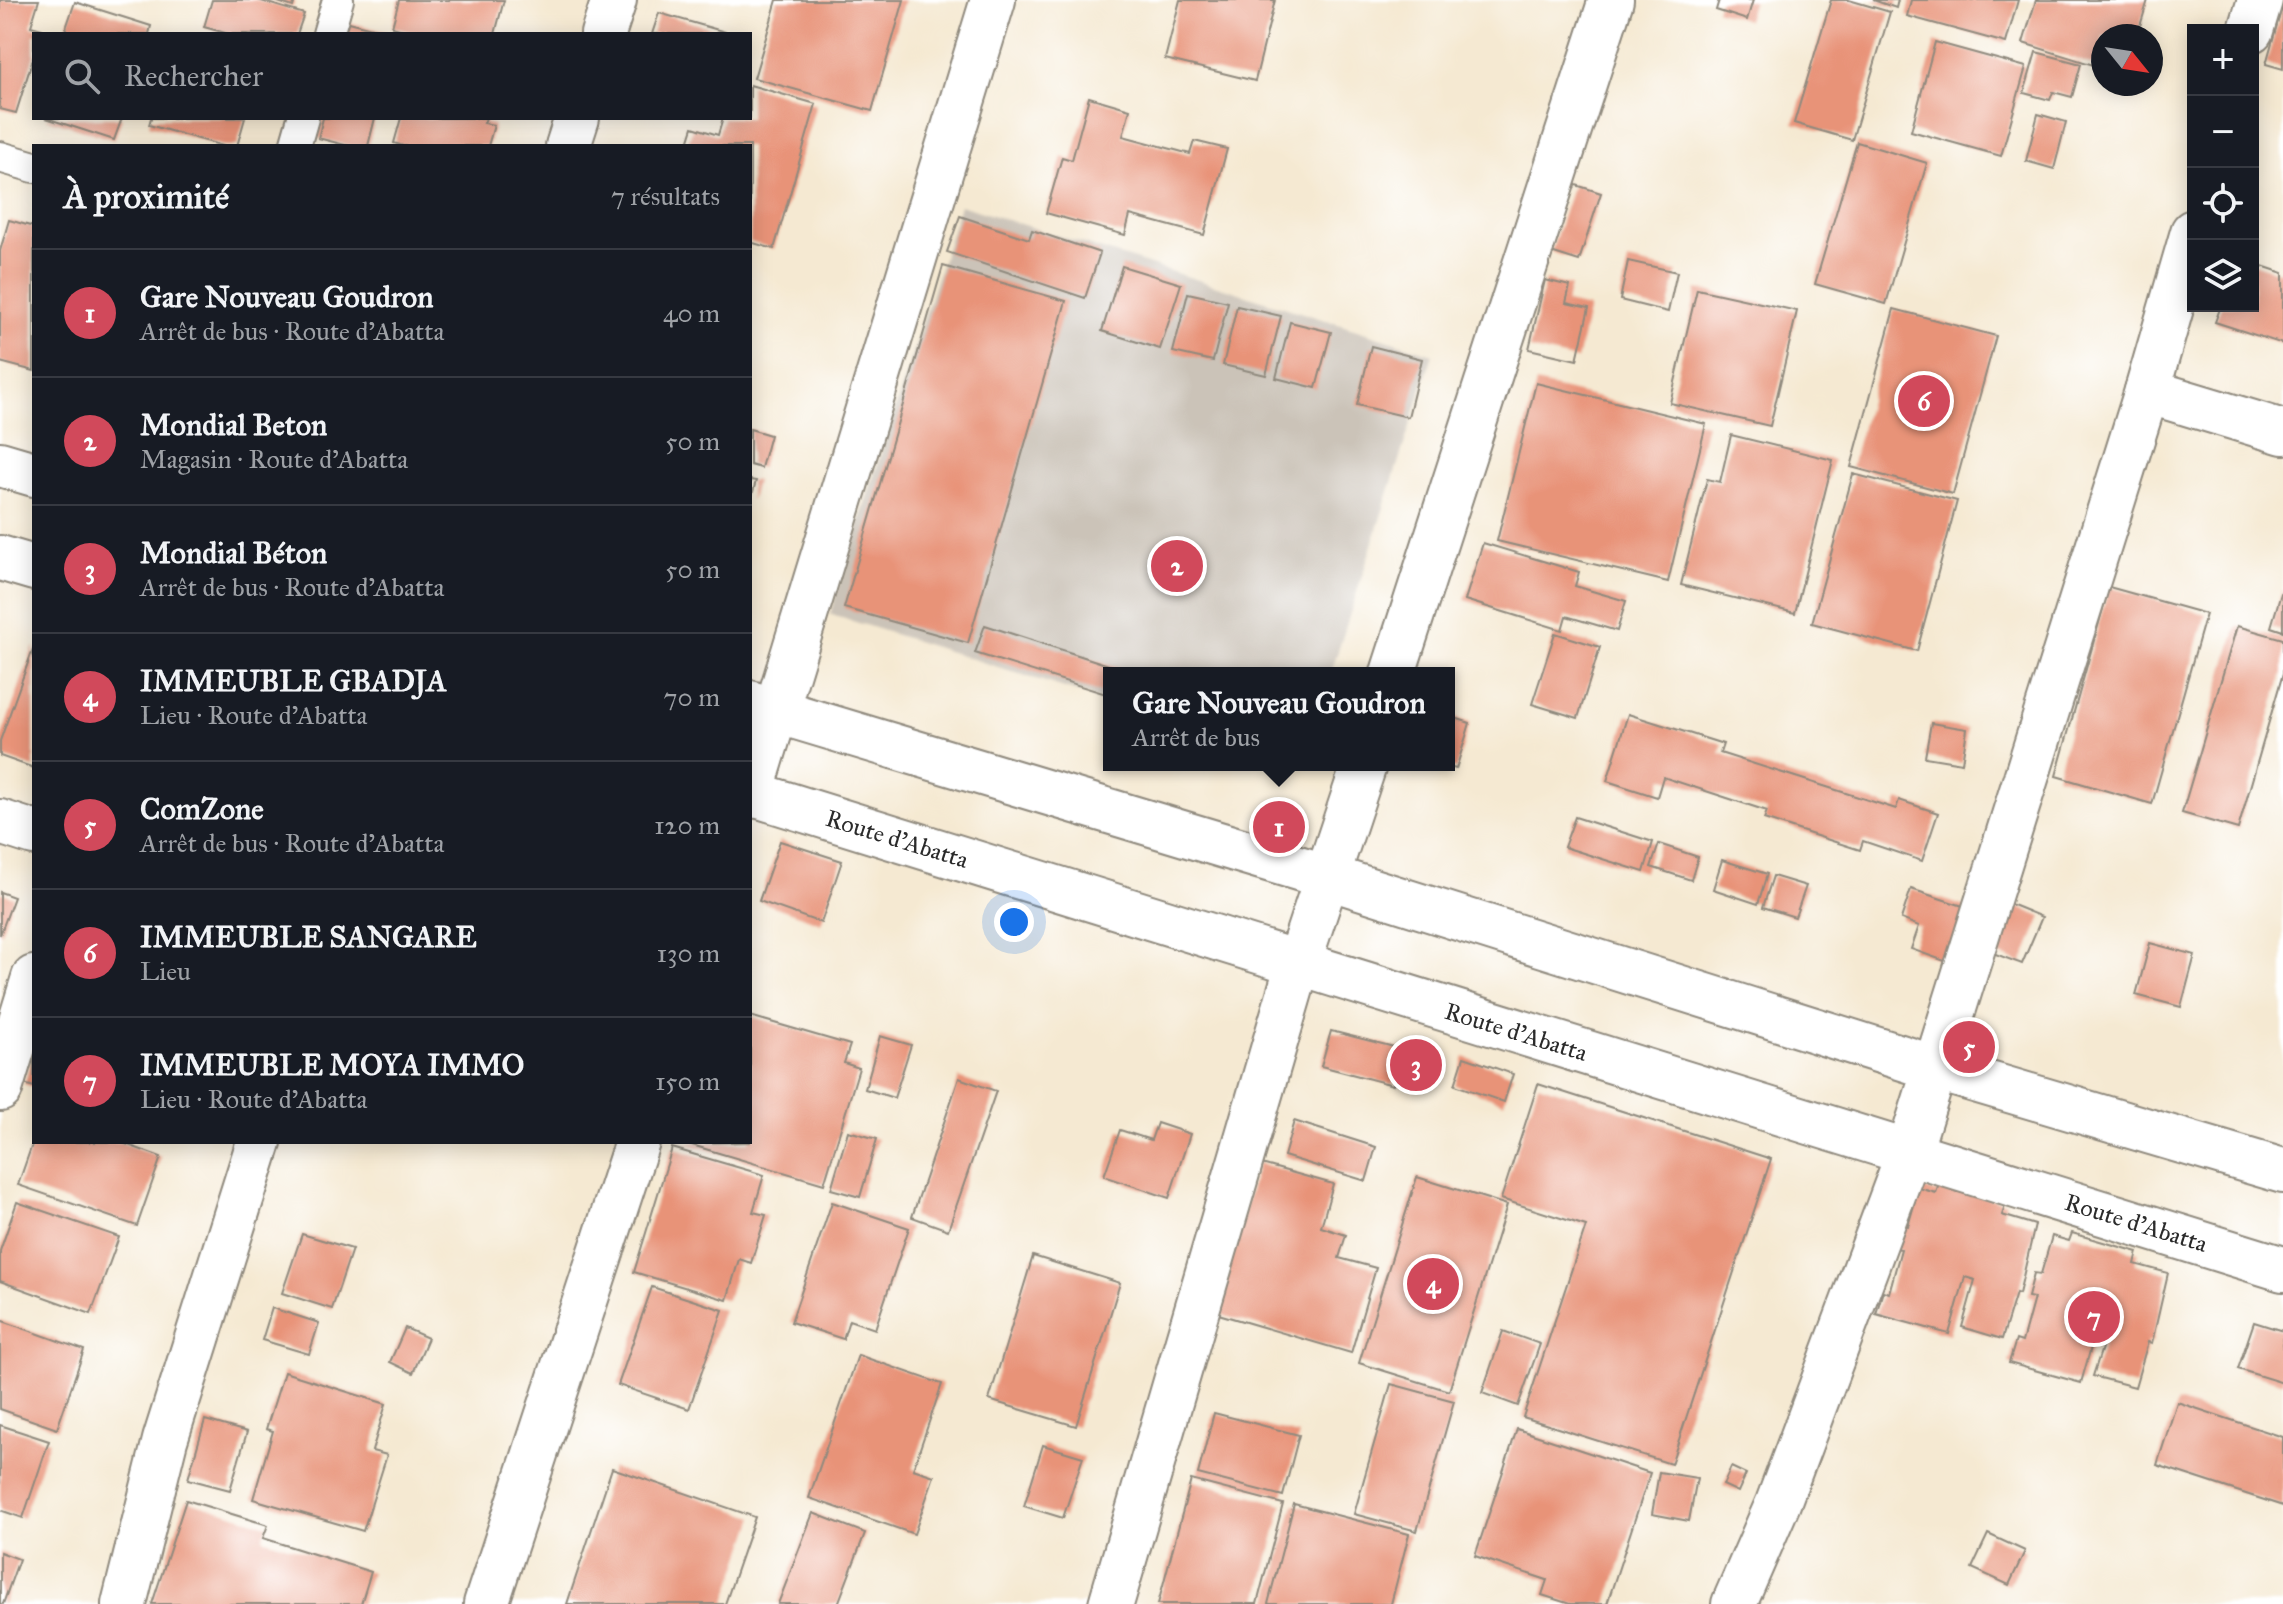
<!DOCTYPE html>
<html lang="fr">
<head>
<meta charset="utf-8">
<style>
  :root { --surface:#171b24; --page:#20242c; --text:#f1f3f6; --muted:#9ea1a6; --line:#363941; --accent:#d1495b }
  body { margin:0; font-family:"IM FELL Great Primer",serif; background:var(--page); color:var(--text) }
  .controls { position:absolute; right:24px; top:24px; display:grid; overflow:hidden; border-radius:0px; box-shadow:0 4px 20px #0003 }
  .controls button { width:72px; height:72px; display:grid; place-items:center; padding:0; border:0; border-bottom:2px solid var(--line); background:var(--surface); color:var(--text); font:40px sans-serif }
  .compass { position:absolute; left:2091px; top:24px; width:72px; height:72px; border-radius:50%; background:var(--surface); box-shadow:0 4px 20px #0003; rotate:120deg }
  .you { position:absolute; left:1014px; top:922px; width:28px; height:28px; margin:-20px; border:6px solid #fff; border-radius:50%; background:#1a73e8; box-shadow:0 0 0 12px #1a73e833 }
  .badge { display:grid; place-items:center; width:52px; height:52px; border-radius:50%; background:var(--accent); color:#fff; font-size:26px; font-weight:700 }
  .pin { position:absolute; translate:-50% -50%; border:4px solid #fff; box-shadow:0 2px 8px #0006 }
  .popup { position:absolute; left:1103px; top:667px; width:352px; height:104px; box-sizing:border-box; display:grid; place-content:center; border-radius:0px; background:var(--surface); filter:drop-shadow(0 2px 6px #0005); font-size:26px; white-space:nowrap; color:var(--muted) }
  .popup b { font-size:30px; color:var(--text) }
  .popup::after { content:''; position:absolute; left:50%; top:100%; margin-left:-16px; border:16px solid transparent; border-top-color:var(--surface) }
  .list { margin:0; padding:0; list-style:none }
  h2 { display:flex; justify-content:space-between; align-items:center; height:104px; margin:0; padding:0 32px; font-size:34px }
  h2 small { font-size:26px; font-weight:400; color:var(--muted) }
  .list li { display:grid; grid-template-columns:52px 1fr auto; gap:24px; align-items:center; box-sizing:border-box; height:128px; padding:0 32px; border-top:2px solid var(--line) }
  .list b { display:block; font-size:30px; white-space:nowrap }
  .list p { margin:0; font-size:26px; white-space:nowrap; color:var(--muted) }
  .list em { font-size:26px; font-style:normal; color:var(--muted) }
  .icon { flex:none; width:44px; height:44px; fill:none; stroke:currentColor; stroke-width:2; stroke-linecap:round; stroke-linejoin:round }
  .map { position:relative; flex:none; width:2283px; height:1604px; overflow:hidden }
  .search { position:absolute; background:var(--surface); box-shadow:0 4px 20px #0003; left:32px; top:32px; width:720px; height:88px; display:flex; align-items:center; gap:20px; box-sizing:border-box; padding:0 28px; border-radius:0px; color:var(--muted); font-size:30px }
  .panel { position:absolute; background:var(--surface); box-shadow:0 4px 20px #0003; left:32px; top:144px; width:720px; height:1000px; border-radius:0px }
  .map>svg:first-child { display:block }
  .industrial { fill:#cbc3b8 }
  .building { fill:#e89378 }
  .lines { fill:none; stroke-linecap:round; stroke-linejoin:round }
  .service-casing { stroke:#908a7e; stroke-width:34 }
  .minor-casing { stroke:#908a7e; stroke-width:48 }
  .tertiary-casing { stroke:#908a7e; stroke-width:48 }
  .service { stroke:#fff; stroke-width:30 }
  .minor { stroke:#fff; stroke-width:44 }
  .tertiary { stroke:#fff; stroke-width:44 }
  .labels { text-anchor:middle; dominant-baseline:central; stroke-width:8; stroke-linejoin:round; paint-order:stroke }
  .street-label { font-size:24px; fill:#2b2b2b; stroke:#fff }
</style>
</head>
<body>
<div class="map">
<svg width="2283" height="1604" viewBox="0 0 2283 1604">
  <rect width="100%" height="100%" fill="#fff"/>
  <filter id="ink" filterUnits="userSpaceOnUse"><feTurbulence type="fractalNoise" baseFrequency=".0125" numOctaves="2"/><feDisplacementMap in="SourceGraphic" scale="16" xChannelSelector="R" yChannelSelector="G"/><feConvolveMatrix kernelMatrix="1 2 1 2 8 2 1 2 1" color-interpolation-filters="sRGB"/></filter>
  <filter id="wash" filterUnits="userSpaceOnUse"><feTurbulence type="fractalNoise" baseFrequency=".006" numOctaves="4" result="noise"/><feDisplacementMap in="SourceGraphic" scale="32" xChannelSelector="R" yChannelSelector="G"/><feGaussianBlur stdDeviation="1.8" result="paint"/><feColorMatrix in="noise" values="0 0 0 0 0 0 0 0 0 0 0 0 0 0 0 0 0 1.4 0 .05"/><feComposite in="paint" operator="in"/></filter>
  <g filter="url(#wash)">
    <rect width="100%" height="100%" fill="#f5e9d2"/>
    <polygon class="industrial" points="960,205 1433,354 1331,673 1109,673 1109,702 830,614"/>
    <g id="blocks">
      <g class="building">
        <polygon points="0,0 39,0 31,26 42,29 40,34 34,34 34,55 16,113 0,109"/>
        <polygon points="212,0 258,0 304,14 297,34 229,34 204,27"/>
        <polygon points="272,0 295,0 293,7"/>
        <polygon points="399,0 504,0 495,34 419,34 392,27"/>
        <polygon points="777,0 904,0 872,111 754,78"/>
        <polygon points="1180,0 1275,0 1255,81 1165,59"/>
        <polygon points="1719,0 1753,0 1747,20 1716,10"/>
        <polygon points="1831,0 1849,0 1890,12 1852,140 1794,123"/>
        <polygon points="1873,0 1898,0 1896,8"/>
        <polygon points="1911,0 2018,0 2006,43 1907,16"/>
        <polygon points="2036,0 2148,0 2137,36 2103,36 2103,68 2023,43"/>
        <polygon points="75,2 151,26 149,34 64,34"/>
        <polygon points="2282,7 2283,7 2283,69 2266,64"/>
        <polygon points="659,13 729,33 729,34 652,34"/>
        <polygon points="348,22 392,33 391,34 345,34"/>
        <polygon points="1935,42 2026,67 2001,156 1911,131"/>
        <polygon points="2036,52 2081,64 2072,97 2053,92 2050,100 2024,93"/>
        <polygon points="750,85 816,104 774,249 750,242 750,146 687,146 693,127 718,135 723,118 750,118"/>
        <polygon points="1089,97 1130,109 1123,136 1190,154 1194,141 1227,149 1204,235 1130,215 1125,235 1046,213 1062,157 1072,160"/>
        <polygon points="2038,114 2066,122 2054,169 2026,161"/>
        <polygon points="46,118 122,118 114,140"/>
        <polygon points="151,118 245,118 237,146 223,146 149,125"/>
        <polygon points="323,118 375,118 368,146 349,146 318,138"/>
        <polygon points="401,118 486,118 484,123 494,125 488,146 403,146 394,143"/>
        <polygon points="1857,142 1927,163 1886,304 1815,284"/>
        <polygon points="1573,184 1601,193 1579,261 1551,252"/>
        <polygon points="960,216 1029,239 1032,230 1100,253 1085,298 947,252"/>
        <polygon points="9,220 34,227 34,371 0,362 0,251"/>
        <polygon points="1628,261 1677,272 1668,312 1620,300"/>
        <polygon points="2253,263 2283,273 2283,344 2215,322 2221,306 2253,306"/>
        <polygon points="943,266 1066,301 968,643 844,608"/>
        <polygon points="1122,266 1181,284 1160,349 1102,331"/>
        <polygon points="1545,280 1570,286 1566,303 1589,308 1577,360 1529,349"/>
        <polygon points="1697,289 1797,311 1770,426 1670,403"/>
        <polygon points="1188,293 1228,302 1213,361 1173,352"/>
        <polygon points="1237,306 1281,316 1266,375 1223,365"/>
        <polygon points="1894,309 1996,336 1953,494 1851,467"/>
        <polygon points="1290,322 1331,332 1316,388 1276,378"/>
        <polygon points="1371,346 1422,359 1408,417 1357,405"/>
        <polygon points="1536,383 1706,424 1668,582 1497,541"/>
        <polygon points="750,429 770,435 761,468 750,465"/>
        <polygon points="1731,435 1833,460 1795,613 1681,585 1707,479 1720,482"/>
        <polygon points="1853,474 1957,501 1917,651 1812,623"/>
        <polygon points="750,480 756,481 751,499 750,499"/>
        <polygon points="1483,543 1579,572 1575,586 1626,601 1617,631 1566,616 1562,630 1465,600"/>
        <polygon points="2109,587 2206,614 2152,804 2056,776"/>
        <polygon points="2282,590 2283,590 2283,631 2271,627"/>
        <polygon points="985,625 1121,669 1120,673 1109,673 1109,695 975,653"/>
        <polygon points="2237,626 2283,639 2283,673 2238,829 2182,813"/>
        <polygon points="1555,633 1600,647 1578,718 1532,704"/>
        <polygon points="34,646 34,768 0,756 0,741"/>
        <polygon points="1628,714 1723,744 1720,753 1896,809 1899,800 1938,813 1922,861 1863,841 1860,850 1764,819 1767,811 1663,777 1657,797 1607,781"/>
        <polygon points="1449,716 1470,723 1456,769 1449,767"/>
        <polygon points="1931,723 1967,729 1962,763 1925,757"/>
        <polygon points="1575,817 1653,842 1644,872 1564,847"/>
        <polygon points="780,841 842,861 821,923 759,901"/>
        <polygon points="1659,844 1698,857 1691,880 1651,867"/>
        <polygon points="1722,860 1767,874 1758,904 1713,889"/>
        <polygon points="1773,876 1806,886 1795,917 1763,907"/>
        <polygon points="1911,889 1972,909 1953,964 1911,949 1919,926 1901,919"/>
        <polygon points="0,892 14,897 0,935"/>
        <polygon points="2010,904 2042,917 2022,964 1990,952"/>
        <polygon points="2150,943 2195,955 2181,1007 2136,995"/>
        <polygon points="750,1016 850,1045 844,1063 859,1068 824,1184 685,1143 750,1142"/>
        <polygon points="1331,1031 1402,1049 1393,1085 1321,1066"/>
        <polygon points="880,1036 911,1045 894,1098 865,1089"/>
        <polygon points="34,1054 34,1087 24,1084"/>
        <polygon points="1464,1057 1513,1074 1504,1102 1455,1085"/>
        <polygon points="959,1078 996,1091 948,1230 912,1217"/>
        <polygon points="1538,1084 1771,1159 1671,1464 1523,1417 1586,1226 1501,1199"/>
        <polygon points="1294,1121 1376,1147 1366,1181 1284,1156"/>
        <polygon points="1157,1123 1190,1134 1169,1198 1104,1176 1120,1130 1151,1140"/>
        <polygon points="848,1131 877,1139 860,1197 831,1189"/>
        <polygon points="33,1142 120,1142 161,1157 137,1226 18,1185"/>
        <polygon points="672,1148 764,1175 753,1212 766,1215 751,1263 739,1259 727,1300 634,1272"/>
        <polygon points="1258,1163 1333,1184 1321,1227 1346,1235 1339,1258 1376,1268 1351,1353 1215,1313"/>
        <polygon points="1417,1177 1507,1205 1449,1391 1359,1363"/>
        <polygon points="1939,1184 2006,1203 2002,1215 2035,1225 2019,1294 2016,1293 2002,1339 1962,1327 1975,1280 1965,1277 1949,1334 1876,1314 1883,1291 1889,1293 1901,1249 1895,1248 1902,1224 1908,1226 1919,1188 1936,1193"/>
        <polygon points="17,1202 119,1237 91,1314 0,1281 0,1251"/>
        <polygon points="832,1202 909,1228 875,1329 849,1320 843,1339 791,1322"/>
        <polygon points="2072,1233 2138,1252 2135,1264 2168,1273 2152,1343 2148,1342 2135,1387 2093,1376 2108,1329 2097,1326 2081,1383 2009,1363 2016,1340 2022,1342 2034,1298 2028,1297 2034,1273 2041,1274 2052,1236 2069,1241"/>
        <polygon points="302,1234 352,1249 332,1309 282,1293"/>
        <polygon points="1033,1256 1120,1283 1076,1426 989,1400"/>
        <polygon points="652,1287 723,1310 689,1409 618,1385"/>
        <polygon points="272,1308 319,1323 309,1354 262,1340"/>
        <polygon points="0,1320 84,1350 57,1429 0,1409"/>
        <polygon points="2254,1322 2283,1331 2283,1383 2238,1369"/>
        <polygon points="405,1328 428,1338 413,1373 390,1362"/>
        <polygon points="1503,1331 1540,1344 1518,1406 1482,1393"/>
        <polygon points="858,1355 942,1384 913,1469 934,1476 914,1534 809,1498"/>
        <polygon points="284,1372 386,1404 372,1451 387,1455 363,1531 253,1499 273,1431 266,1429"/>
        <polygon points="1391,1384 1454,1401 1417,1531 1354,1514"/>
        <polygon points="2177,1402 2283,1437 2283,1506 2157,1465"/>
        <polygon points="1214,1413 1299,1435 1283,1496 1198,1474"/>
        <polygon points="205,1420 247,1432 230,1490 188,1479"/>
        <polygon points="0,1425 49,1441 23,1518 0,1510"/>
        <polygon points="1517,1429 1650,1473 1607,1604 1570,1604 1542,1595 1547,1580 1475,1556"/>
        <polygon points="1043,1445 1083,1457 1063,1518 1024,1506"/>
        <polygon points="1731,1467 1746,1474 1738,1492 1723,1485"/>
        <polygon points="612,1468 755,1517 725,1604 567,1604"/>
        <polygon points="1659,1472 1697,1478 1689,1521 1652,1514"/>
        <polygon points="1191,1480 1283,1504 1257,1604 1158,1604"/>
        <polygon points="186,1500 268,1525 263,1538 371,1572 361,1604 152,1604"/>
        <polygon points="1294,1504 1409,1534 1391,1604 1268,1604"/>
        <polygon points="813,1513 865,1533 838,1604 778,1604"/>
        <polygon points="1988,1534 2025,1551 2009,1585 1972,1568"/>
        <polygon points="0,1552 19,1559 3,1604 0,1604"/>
      </g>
    </g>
  </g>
  <g filter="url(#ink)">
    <use href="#blocks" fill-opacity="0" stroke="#908a7e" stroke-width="2"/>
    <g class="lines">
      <defs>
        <g id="service">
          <polyline points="328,34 338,0"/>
          <polyline points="295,146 303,118"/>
          <polyline points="0,157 34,167"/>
        </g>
        <g id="minor">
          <polyline points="2251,30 2260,0"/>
          <polyline points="603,34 614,0"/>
          <polyline points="568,146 577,118"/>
          <polyline points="2147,391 2283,432"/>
          <polyline points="1393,673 1611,0"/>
          <polyline points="750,796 993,0"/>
          <polyline points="0,822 34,833"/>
          <polyline points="0,1089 34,978"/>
          <polyline points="124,1604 165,1440 259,1142"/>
          <polyline points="486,1604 637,1142"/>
          <polyline points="1111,1604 1298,964 1364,765"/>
          <polyline points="1734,1604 1778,1503 1909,1152 2147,391 2193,232"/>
        </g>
        <g id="tertiary">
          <polyline points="0,464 34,474"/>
          <polyline points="0,558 34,568"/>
          <polyline points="750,703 1328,877 1935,1068 2283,1171"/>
          <polyline points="750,793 2283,1269"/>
        </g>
      </defs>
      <use href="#service" class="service-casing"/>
      <use href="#minor" class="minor-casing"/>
      <use href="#tertiary" class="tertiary-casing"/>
      <use href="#service" class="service"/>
      <use href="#minor" class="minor"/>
      <use href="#tertiary" class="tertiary"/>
    </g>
  </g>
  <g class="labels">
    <g class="street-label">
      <text transform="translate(897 839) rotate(17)">Route d'Abatta</text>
      <text transform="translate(1516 1032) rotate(17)">Route d'Abatta</text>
      <text transform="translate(2136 1223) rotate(17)">Route d'Abatta</text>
    </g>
  </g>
</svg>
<div class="controls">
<button>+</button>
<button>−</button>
<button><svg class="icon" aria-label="locate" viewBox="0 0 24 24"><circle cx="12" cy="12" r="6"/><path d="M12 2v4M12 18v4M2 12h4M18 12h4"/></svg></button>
<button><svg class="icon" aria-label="layers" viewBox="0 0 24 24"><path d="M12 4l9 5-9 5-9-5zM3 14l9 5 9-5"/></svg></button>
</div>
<svg class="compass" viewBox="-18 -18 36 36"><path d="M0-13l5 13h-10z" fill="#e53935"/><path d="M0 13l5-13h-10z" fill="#9ea1a6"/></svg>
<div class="you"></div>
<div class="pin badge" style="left:1279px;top:827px">1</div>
<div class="popup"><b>Gare Nouveau Goudron</b>Arrêt de bus</div>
<div class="pin badge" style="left:1177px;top:566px">2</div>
<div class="pin badge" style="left:1416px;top:1065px">3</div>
<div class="pin badge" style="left:1433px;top:1284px">4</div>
<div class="pin badge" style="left:1969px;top:1047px">5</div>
<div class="pin badge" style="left:1924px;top:401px">6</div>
<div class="pin badge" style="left:2094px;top:1317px">7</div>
<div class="search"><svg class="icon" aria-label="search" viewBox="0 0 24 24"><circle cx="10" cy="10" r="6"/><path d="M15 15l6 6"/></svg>Rechercher</div>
<section class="panel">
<h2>À proximité<small>7 résultats</small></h2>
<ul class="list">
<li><span class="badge">1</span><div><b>Gare Nouveau Goudron</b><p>Arrêt de bus · Route d'Abatta</p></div><em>40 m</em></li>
<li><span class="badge">2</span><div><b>Mondial Beton</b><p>Magasin · Route d'Abatta</p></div><em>50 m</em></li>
<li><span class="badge">3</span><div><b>Mondial Béton</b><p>Arrêt de bus · Route d'Abatta</p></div><em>50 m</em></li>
<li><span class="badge">4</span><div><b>IMMEUBLE GBADJA</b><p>Lieu · Route d'Abatta</p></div><em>70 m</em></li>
<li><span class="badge">5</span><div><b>ComZone</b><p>Arrêt de bus · Route d'Abatta</p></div><em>120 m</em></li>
<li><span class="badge">6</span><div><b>IMMEUBLE SANGARE</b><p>Lieu</p></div><em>130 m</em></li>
<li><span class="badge">7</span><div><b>IMMEUBLE MOYA IMMO</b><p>Lieu · Route d'Abatta</p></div><em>150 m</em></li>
</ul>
</section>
</div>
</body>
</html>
